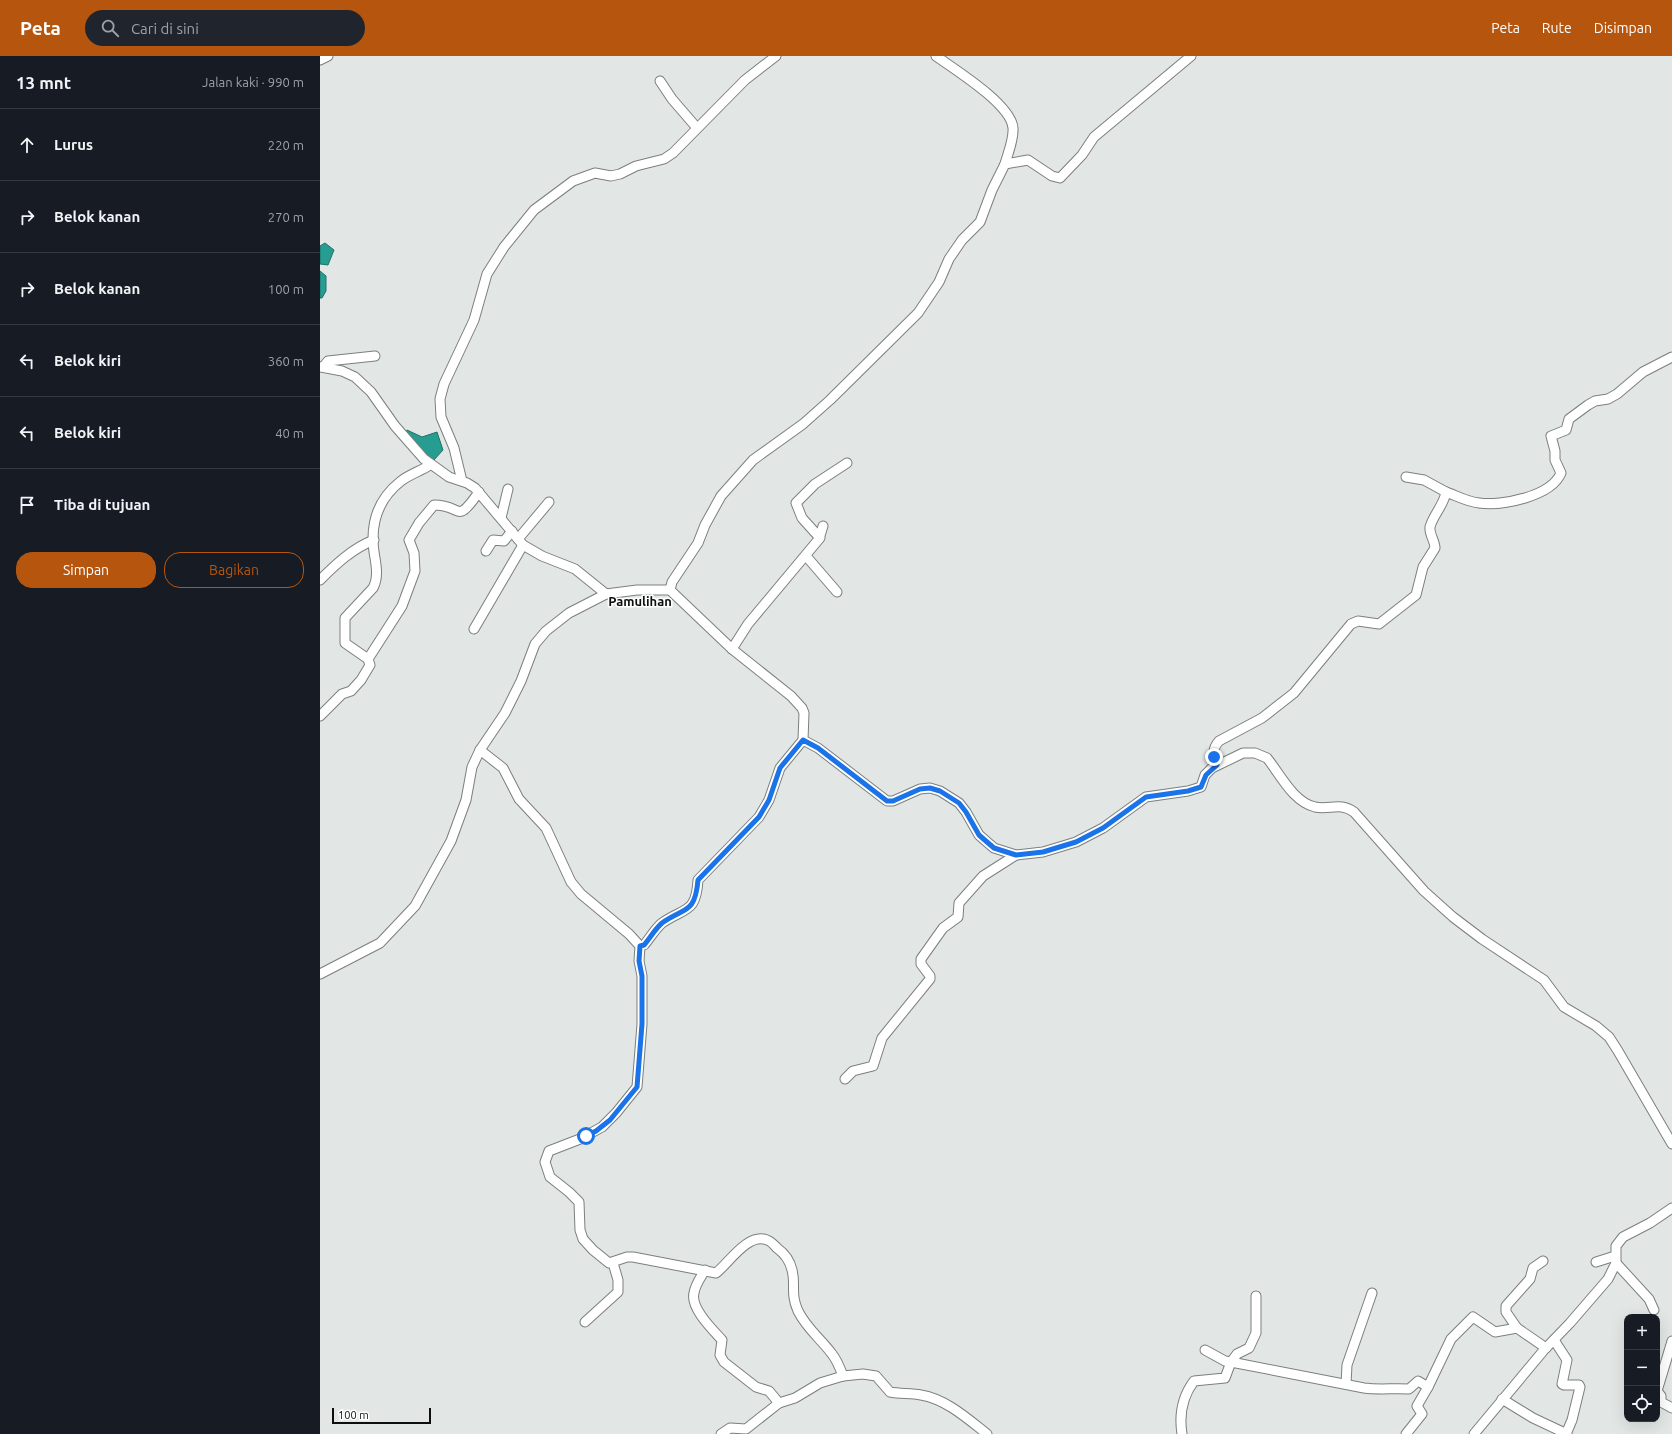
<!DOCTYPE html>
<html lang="id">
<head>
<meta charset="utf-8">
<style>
  :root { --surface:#171b24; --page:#20242c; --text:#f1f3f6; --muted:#9ea1a6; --line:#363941; --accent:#b6560e }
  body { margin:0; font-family:Ubuntu,sans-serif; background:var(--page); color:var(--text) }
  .controls { position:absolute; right:12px; bottom:12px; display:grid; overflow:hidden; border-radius:8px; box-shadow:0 4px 16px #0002 }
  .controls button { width:36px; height:36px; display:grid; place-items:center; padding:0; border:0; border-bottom:1px solid var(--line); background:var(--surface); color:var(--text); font:20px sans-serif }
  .scale { position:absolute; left:12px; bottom:10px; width:99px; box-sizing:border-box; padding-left:4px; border:2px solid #0d0f0e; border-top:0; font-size:11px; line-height:14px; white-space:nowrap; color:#0d0f0e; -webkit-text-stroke:3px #fff; paint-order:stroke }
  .stop { position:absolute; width:12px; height:12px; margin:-9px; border:3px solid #1a73e8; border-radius:50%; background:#fff }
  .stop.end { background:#1a73e8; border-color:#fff; box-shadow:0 1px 4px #0008 }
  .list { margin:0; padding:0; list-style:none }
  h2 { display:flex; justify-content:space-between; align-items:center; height:52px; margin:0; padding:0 16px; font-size:17px }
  h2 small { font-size:13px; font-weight:400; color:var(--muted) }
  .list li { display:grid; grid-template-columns:26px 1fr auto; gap:12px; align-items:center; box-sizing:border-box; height:72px; padding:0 16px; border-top:1px solid var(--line) }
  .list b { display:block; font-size:15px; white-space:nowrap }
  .list em { font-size:13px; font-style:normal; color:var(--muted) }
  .actions { display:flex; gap:8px; padding:12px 16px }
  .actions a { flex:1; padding:9px 0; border:1px solid var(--accent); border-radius:16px; text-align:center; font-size:14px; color:var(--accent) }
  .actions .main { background:var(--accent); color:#fff }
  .icon { flex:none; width:22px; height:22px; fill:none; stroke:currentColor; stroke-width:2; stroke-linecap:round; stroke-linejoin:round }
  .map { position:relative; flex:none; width:1352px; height:1378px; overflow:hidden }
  header { display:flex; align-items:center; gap:24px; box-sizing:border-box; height:56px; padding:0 20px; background:var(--accent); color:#fff }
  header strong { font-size:19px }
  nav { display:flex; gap:22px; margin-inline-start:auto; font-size:14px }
  .search { width:280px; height:36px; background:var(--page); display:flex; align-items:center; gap:10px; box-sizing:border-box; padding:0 14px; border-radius:22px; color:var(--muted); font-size:15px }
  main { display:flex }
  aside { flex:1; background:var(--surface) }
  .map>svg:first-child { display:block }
  .water { fill:#279c90; stroke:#1f7269 }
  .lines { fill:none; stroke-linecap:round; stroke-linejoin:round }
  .minor-casing { stroke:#7b7f7e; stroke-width:11 }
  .minor { stroke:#fff; stroke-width:9 }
  .route { stroke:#1a73e8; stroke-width:5 }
  .labels { text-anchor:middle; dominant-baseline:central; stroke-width:3; stroke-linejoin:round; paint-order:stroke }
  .quarter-label { font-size:13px; font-weight:bold; fill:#0d0f0e; stroke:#fff }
</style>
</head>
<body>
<header>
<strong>Peta</strong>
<div class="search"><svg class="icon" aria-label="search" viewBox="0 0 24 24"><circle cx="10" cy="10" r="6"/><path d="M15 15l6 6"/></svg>Cari di sini</div>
<nav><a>Peta</a><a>Rute</a><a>Disimpan</a></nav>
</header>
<main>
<aside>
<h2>13 mnt<small>Jalan kaki · 990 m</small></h2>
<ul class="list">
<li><svg class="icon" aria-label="ahead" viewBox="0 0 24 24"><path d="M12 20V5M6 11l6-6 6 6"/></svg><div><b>Lurus</b></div><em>220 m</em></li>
<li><svg class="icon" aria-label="right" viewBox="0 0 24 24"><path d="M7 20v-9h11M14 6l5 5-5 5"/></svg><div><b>Belok kanan</b></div><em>270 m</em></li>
<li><svg class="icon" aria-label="right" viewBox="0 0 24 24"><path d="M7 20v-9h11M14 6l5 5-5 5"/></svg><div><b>Belok kanan</b></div><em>100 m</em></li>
<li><svg class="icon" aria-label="left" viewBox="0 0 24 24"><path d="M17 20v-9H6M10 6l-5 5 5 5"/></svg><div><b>Belok kiri</b></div><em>360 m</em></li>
<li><svg class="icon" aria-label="left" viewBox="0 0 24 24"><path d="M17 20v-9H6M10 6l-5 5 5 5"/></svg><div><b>Belok kiri</b></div><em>40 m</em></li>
<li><svg class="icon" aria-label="arrive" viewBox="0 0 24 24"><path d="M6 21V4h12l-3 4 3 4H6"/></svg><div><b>Tiba di tujuan</b></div></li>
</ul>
<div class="actions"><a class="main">Simpan</a><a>Bagikan</a></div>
</aside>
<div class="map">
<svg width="1352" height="1378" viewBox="0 0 1352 1378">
  <rect width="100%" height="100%" fill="#e2e7e6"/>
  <g class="water">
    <polygon points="5,187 14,194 8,209 0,208 0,190"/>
    <polygon points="0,215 6,220 6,235 2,242 0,242"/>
    <polygon points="87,374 102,381 117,376 123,394 113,405 85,377"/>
  </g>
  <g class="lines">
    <defs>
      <g id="minor">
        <path d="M616,0C634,13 691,48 693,72C694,83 688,97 685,108"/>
        <polyline points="0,4 8,0"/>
        <polyline points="340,25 352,43 377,72"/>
        <path d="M0,311L22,315L35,321L51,336L75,370L104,403L129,421L147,427L155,432L203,489L222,500L255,513L286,538L317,534H350L412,593L471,640L482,652L484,657L483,684L498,692L567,745H573L600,733L610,732L620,735L639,747L646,756L659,779L667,786L674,792L696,799L723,796L756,786L783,772L826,741L868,735L881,731L885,719L892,712L923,697H935L947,702C960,718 973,746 995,751C1010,754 1020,746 1034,756L1104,835L1133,861L1162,883L1224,924L1244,951L1276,970L1289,981L1298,995L1352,1088"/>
        <polyline points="3,311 8,305 55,300"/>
        <polyline points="1086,421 1104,424 1126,436"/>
        <polyline points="142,425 134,392 121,361 120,343 124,328 154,264 167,218 184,191 214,154 253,125 275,117 291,120 300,118 316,110 344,103 353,97 425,24 456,0"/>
        <polyline points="181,462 188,433"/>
        <polyline points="500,482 482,462 476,447 495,428 527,407"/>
        <polyline points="198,483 229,446"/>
        <polyline points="166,495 173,484 184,485 192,475"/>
        <polyline points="486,500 517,536"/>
        <path d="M0,524C16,508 33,492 54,484"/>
        <polyline points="350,534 352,526 378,487 385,469 401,440 433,404 483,368 510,344 598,257 619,226 629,203 642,184 660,166 672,134 685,108 708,104 732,120 740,122 762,99 774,81 871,0"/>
        <polyline points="154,573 203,489"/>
        <polyline points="412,593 428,568 499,483 503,470"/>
        <path d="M48,603L25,587V562L53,532C59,521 56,508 54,496C50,467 58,443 81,425C90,418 101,415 110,409"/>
        <path d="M0,660L22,638L31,635L41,624L50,609L48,603L82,550L95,515L94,497L89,484L99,467L114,449C143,449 135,470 159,436"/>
        <path d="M160,694L183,712L199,743L226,772L251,826L261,838L309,878L320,890L319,905L322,920V968L317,1031L296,1057L282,1071L260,1083L229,1095L225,1106L230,1121L249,1136L259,1146L260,1174L263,1183L273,1194L289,1207L307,1201H313L396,1217C408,1208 428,1176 447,1184C451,1185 454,1189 457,1192C464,1197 470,1205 472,1214C476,1229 470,1237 478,1255C487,1273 501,1283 512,1298C517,1304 520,1312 523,1320"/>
        <path d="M897,709C893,699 892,693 899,685L942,662L974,637L1031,568L1038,565L1059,568L1096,539L1103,511L1115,492C1115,485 1109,478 1110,471C1113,459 1124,449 1126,436C1137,440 1148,446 1159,447C1181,450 1231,441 1241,417L1235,404V395L1231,380L1246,374L1249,363L1268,349L1275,345L1288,343L1297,338L1323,316L1352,301"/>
        <path d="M320,890L324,889C330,882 335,873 342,867C365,851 376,858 378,824L439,761L449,744L460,712L483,684"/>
        <polyline points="0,918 60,887 95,850 131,785 146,744 152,711 160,694 185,657 201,625 215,588 226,575 249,557 286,538"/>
        <polyline points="525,1023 533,1015 553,1010 562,982 610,923 610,920 601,908 601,903 623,872 638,861 639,847 663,820 696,799"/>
        <polyline points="1276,1206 1295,1200"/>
        <polyline points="1296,1207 1329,1243 1334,1254"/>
        <path d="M385,1214C381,1221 375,1229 374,1237C370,1252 393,1274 402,1284L400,1299L404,1306L436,1331L449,1335L459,1347"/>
        <polyline points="265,1266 298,1236 298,1224 293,1207"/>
        <polyline points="1197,1272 1186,1256 1186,1250 1210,1223 1213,1212 1223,1205"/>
        <polyline points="1234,1284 1247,1304 1242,1328 1244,1329 1259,1329 1260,1331 1252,1364 1246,1378"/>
        <polyline points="1352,1285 1337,1335 1341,1340 1341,1346 1352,1352"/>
        <polyline points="885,1294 905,1305 911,1306 917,1298 929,1292 936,1277 936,1240"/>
        <polyline points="1026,1328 1027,1309 1052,1237"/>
        <polyline points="1182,1343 1213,1362 1247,1378"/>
        <path d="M401,1378L410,1372L426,1373L459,1347L475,1342L500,1327L523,1320L543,1318L556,1320L570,1336C580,1338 591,1337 601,1339C626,1343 648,1363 667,1378"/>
        <path d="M862,1378C859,1359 862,1341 874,1325L905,1322L911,1306L1044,1332C1059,1334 1074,1332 1089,1333L1098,1325L1108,1331L1131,1283L1153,1261L1175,1276L1197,1272L1226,1292"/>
        <polyline points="1086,1378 1102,1358 1097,1350 1108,1331"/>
        <polyline points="1154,1378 1224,1294 1250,1267 1288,1223 1296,1207 1296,1190 1303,1181 1330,1167 1352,1152"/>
      </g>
    </defs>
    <use href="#minor" class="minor-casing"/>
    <use href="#minor" class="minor"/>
  </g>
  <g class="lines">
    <path class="route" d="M266,1080L276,1075L290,1064L317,1031L322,968V920L319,905L320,890L324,889C330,882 335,873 342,867C365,851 375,858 378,824L439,761L449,744L460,712L483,684L498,692L567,745H573L600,733L610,732L620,735L639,747L646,756L659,779L667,786L674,792L696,799L723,796L756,786L783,772L826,741L868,735L881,731L886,719L897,709L894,701"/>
  </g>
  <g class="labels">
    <g class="quarter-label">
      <text x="320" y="545">Pamulihan</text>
    </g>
  </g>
</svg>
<div class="controls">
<button>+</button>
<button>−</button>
<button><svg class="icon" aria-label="locate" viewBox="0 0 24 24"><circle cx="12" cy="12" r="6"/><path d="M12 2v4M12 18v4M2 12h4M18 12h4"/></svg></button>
</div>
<div class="scale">100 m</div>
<div class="stop" style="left:266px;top:1080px"></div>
<div class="stop end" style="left:894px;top:701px"></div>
</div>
</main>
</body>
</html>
